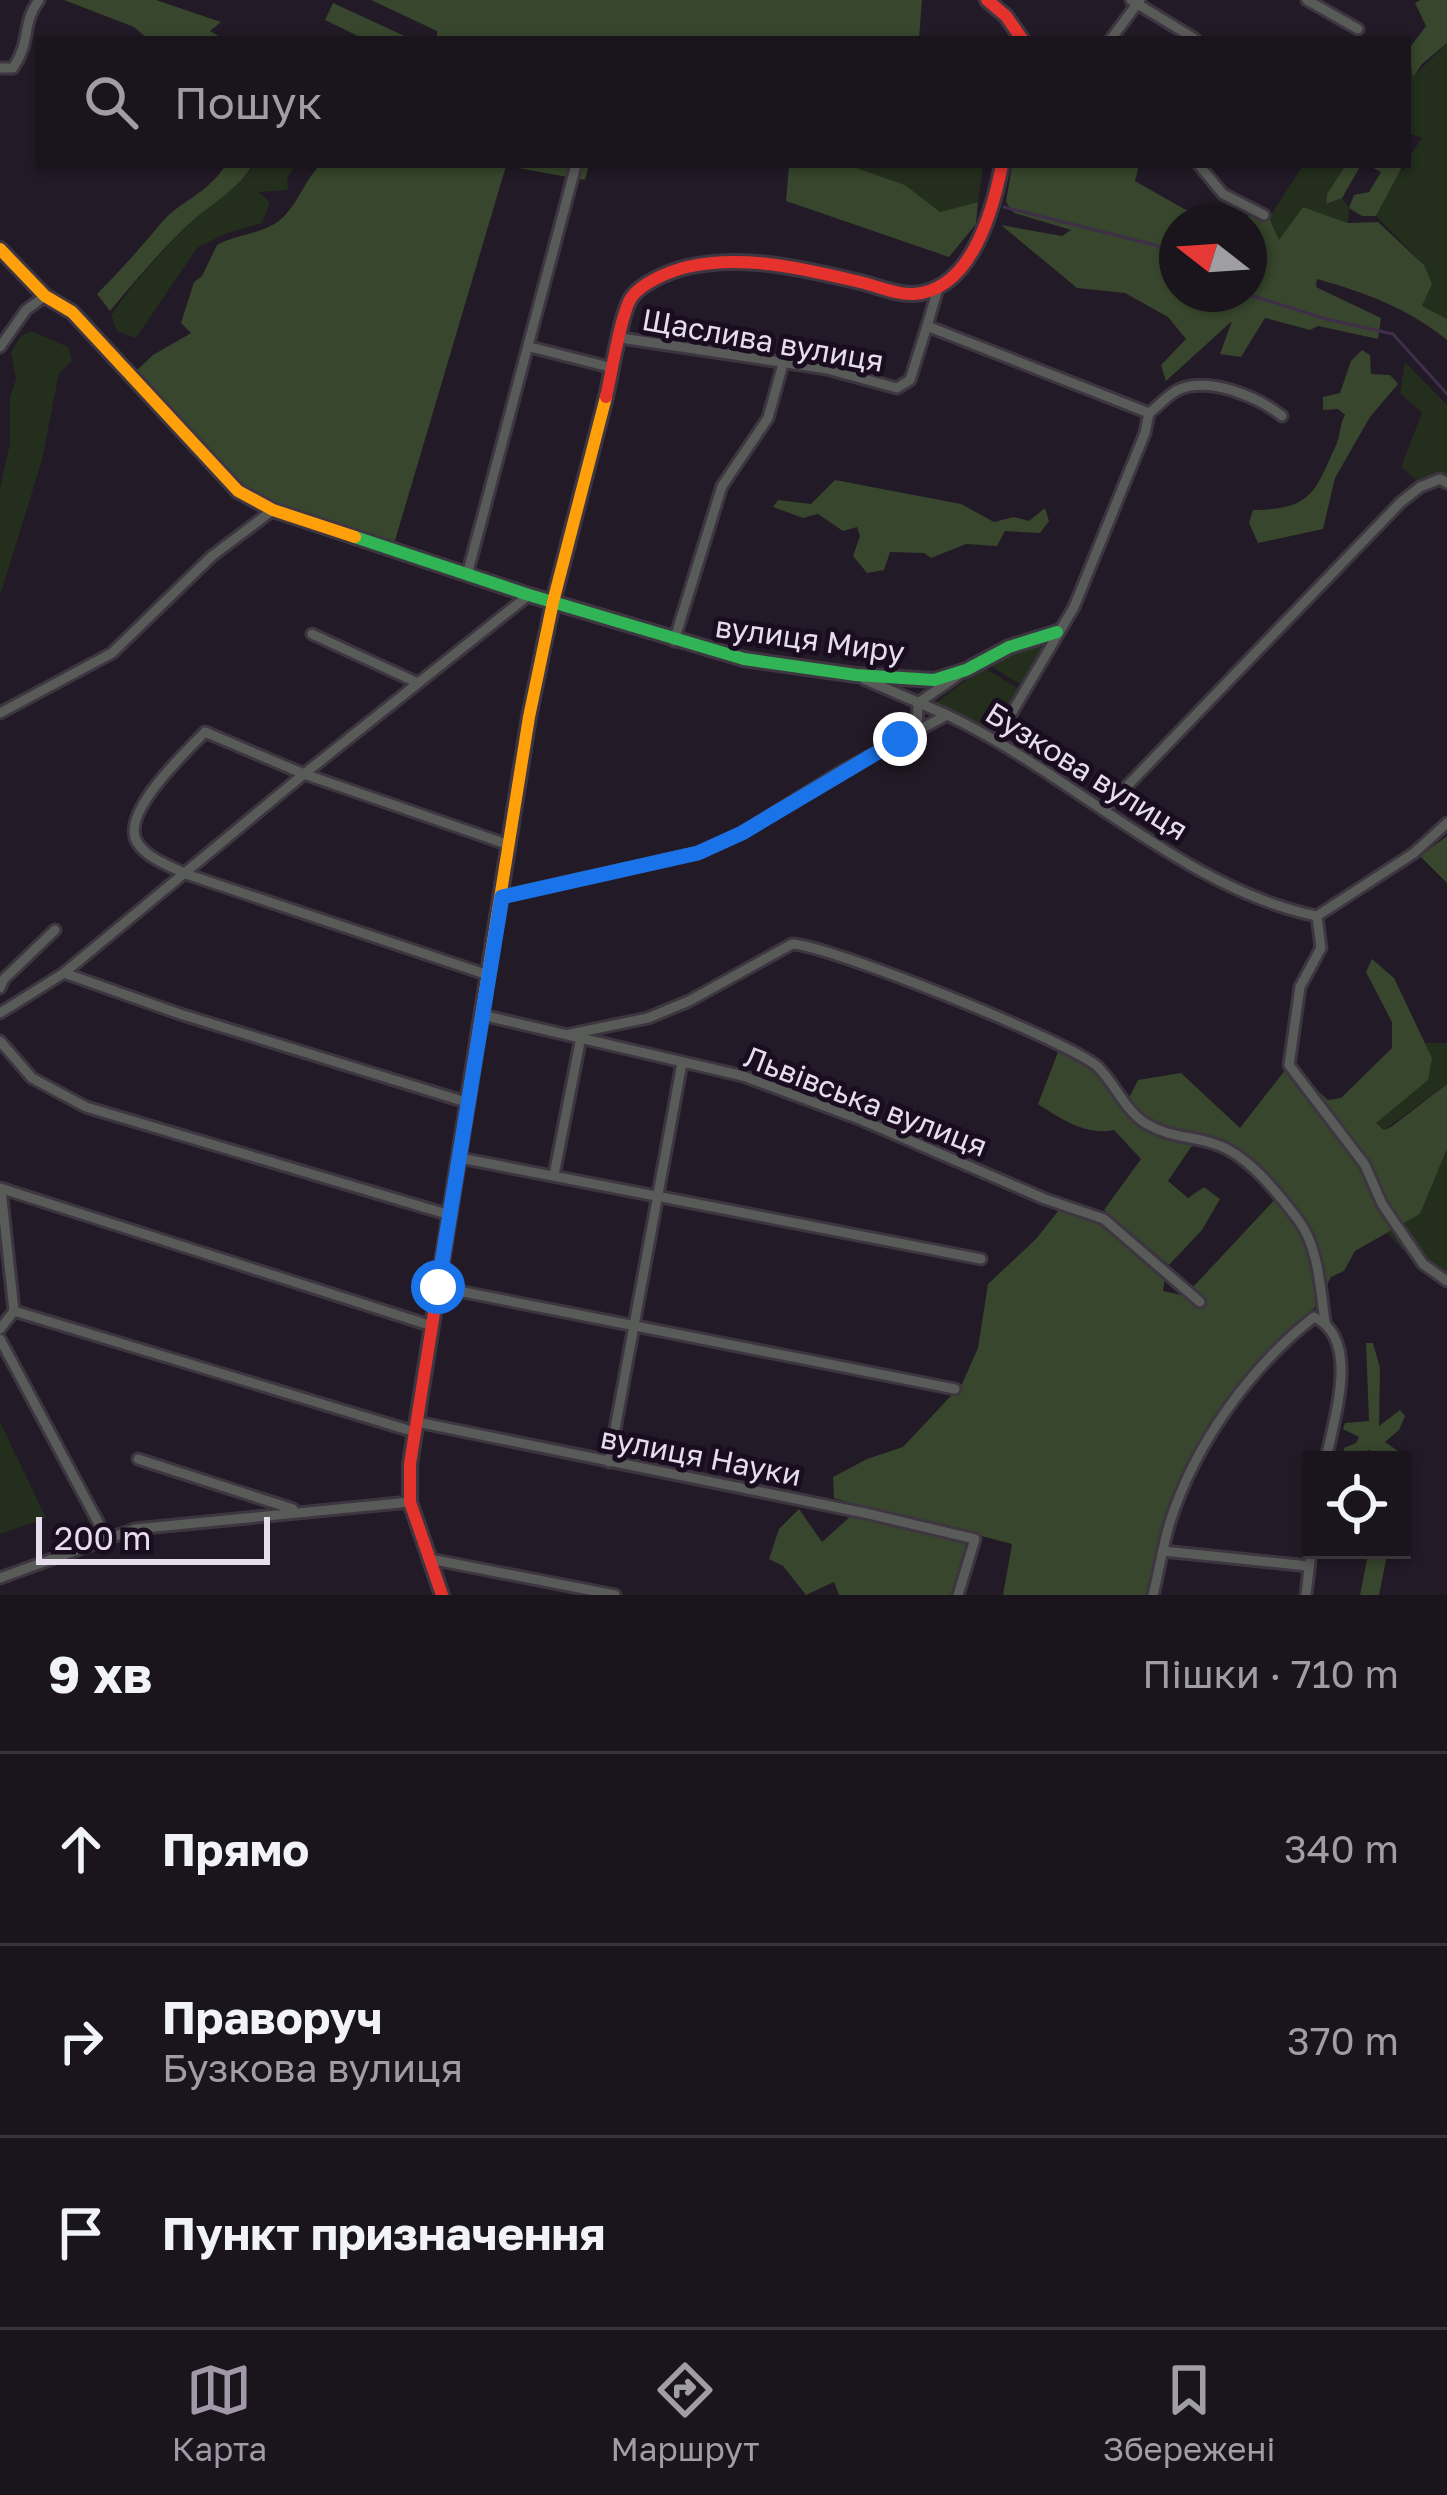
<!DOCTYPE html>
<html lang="uk">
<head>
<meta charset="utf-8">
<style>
  :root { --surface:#1a141c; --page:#231d25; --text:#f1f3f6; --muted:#9f9ea3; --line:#38333b; --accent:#a199a7 }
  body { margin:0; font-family:"Golos Text",sans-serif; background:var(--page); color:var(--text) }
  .controls { position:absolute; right:36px; bottom:36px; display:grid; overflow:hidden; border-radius:0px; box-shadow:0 3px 9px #0004 }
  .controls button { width:108px; height:108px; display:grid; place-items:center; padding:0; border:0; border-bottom:3px solid var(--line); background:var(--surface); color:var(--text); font:60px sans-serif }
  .compass { position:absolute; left:1159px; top:204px; width:108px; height:108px; border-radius:50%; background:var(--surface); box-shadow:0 3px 9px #0004; rotate:287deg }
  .scale { position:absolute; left:36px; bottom:30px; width:234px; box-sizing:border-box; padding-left:12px; border:6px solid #e6deec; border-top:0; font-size:33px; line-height:42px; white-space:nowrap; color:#e6deec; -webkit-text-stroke:9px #1a0d20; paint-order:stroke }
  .stop { position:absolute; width:36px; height:36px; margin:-27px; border:9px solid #1a73e8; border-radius:50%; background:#fff }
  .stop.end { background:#1a73e8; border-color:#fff; box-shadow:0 3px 12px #0008 }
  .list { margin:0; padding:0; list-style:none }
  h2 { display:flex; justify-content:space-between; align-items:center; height:156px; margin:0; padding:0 48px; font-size:51px }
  h2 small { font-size:39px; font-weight:400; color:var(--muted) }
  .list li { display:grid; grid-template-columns:78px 1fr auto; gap:36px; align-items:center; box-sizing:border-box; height:192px; padding:0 48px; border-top:3px solid var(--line) }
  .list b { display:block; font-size:45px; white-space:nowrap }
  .list p { margin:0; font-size:39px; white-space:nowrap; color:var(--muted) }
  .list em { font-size:39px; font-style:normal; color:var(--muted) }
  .icon { flex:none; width:66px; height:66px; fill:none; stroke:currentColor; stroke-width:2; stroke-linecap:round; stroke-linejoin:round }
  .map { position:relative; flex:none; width:1447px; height:1595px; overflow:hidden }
  .search { position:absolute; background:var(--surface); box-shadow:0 3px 9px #0004; left:36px; right:36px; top:36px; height:132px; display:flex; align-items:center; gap:30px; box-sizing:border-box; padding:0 42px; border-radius:0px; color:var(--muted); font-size:45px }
  .sheet { height:732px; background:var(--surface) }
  nav { display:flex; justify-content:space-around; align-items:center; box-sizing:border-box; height:168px; border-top:3px solid var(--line); background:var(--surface); font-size:33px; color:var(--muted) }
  nav a { display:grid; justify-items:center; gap:6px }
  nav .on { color:var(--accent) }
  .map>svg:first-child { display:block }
  .green { fill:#232e1c }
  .forest { fill:#37462c; fill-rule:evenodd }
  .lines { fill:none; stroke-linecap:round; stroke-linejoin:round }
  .stream { stroke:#402e4a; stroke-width:3 }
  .street-casing { stroke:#3d3641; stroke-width:15 }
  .fast-casing { stroke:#3d3641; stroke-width:18 }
  .slow-casing { stroke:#3d3641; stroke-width:18 }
  .jam-casing { stroke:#3d3641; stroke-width:18 }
  .street { stroke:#595b58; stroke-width:9 }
  .fast { stroke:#30b455; stroke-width:12 }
  .slow { stroke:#ff9f0a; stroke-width:12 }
  .jam { stroke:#e5322d; stroke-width:12 }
  .route { stroke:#1a73e8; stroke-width:15 }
  .labels { text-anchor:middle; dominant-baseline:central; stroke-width:10; stroke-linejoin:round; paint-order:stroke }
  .street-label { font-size:30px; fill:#e6deec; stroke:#1a0d20 }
</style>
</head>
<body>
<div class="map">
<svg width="1447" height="1595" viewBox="0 0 1447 1595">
  <rect width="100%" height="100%" fill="#221a26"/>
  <g class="green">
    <polygon points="1447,43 1447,319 1445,319 1422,306 1424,265 1376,216 1397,174 1408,165 1408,158 1422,138 1408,133 1408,56 1414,76"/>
    <path d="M254,165H296L287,178L288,190L258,192L270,202L262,223L227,233L197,248L136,338L117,331L111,315C138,276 170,242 205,209C222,193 241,184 254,165Z"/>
    <polygon points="983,165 978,202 940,212 905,185 847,166"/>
    <polygon points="1303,165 1346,165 1327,204 1342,198 1349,208 1348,223 1303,207 1279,241 1269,218"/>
    <polygon points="31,331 68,347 72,361 59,373 42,460 0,596 0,488 10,443 10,397 16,379 11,352 21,336"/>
    <polygon points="1405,362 1447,405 1447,484 1442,489 1415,479 1401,467 1422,413 1400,393"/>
    <polygon points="1038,645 1042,649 1020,684 987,664"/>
    <polygon points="983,667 1019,689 994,732 936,703"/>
    <polygon points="1425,1043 1447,1043 1447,1084 1384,1130 1376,1123 1432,1058"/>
    <polygon points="1447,1149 1447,1273 1404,1251 1387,1233 1420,1214"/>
    <polygon points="0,1422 46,1518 0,1534"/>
  </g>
  <g class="forest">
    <polygon points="64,0 156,0 221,22 210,31 224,39 148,39 134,27"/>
    <polygon points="371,0 922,0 919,39 437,39 437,31"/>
    <polygon points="1420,0 1447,0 1447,43 1422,64 1413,77 1408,50 1426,26 1415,3"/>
    <polygon points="333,3 411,39 364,39 325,20"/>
    <path d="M226,165H252C239,189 209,205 189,224C160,251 135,281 110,311L97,294C120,271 141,247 162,222C180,201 206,195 226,165Z"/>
    <path d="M320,165H589L585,180L506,166L394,544L278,505L242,485L135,372L153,355L191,333L181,323L194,282L202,276L217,245C236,234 263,234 280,220C297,206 304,181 320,165Z"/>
    <polygon points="789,165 847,165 905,185 940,212 978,202 976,224 949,257 786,201"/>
    <path d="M1012,165H1139L1135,181L1186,210L1269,218L1279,240L1303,207L1348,223L1378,222L1424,265L1432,284L1422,306L1447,319V340C1408,308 1366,293 1317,279L1316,287L1381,318L1378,339L1318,326L1310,330L1265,318L1241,357L1220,354L1232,321L1166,381L1161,365L1186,339L1168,317L1125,293L1077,288L1001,225L1062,236L1071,230L1014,213L1006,202ZM1177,222H1249V294H1177Z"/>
    <polygon points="1346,165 1361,165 1342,198 1326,204 1327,194"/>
    <polygon points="1368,165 1403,165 1376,216 1362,216 1349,208 1354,195 1369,192 1381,172"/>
    <path d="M1362,350L1370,355L1371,374L1390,375L1398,384L1370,417L1335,478L1323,529L1258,543L1249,523L1253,510C1313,509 1314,493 1337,443C1341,432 1339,426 1345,415L1338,409L1323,410V397L1340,393L1351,361Z"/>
    <polygon points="835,480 961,504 994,522 1014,517 1029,521 1045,508 1049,521 1040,533 1005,531 997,546 966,544 931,558 924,553 890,552 884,570 867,573 853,556 860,536 857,527 843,531 818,514 803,518 773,507 778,500 811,504"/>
    <polygon points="1447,836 1447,883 1420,856"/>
    <path d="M1372,959L1394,978L1432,1058L1428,1080L1376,1123L1384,1130L1391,1127L1447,1084V1149L1420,1214L1355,1251L1344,1271L1331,1277L1316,1306L1241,1385L1208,1429L1165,1514L1148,1595H1003L1012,1544L970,1533L951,1595H839L834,1582L806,1595L783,1566L769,1559L779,1529L799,1509L822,1542L862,1506L834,1498L833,1477L867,1459L903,1447L962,1384L978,1348L988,1284L1036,1239L1059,1210L1101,1224L1165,1277L1163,1291L1201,1299L1193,1287L1280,1194L1211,1139L1191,1147L1168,1181L1188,1198L1204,1187L1220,1199L1202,1230L1169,1265L1104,1210L1141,1159L1114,1130C1086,1136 1061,1119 1038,1104L1058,1052L1085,1064L1126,1104L1138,1080L1181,1073L1240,1128L1289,1065L1328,1100L1341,1098L1392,1048V1022L1366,972Z"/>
    <polygon points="1366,1343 1373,1343 1380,1368 1379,1426 1400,1410 1405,1416 1399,1430 1385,1442 1408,1458 1402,1503 1402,1460 1379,1460 1376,1452 1368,1450 1359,1460 1342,1460 1344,1448 1356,1443 1359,1437 1343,1429 1345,1423 1369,1421"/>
    <polygon points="1369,1550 1388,1550 1379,1595 1360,1595"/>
  </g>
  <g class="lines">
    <g class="stream">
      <polyline points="1004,207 1155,245 1177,257"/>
      <polyline points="1247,294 1326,319 1393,334 1447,394"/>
    </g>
    <defs>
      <g id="street">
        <polyline points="1131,0 1195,39"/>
        <polyline points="1307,0 1358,29"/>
        <polyline points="1111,39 1140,0"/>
        <path d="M0,68H13C32,40 21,24 39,0"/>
        <polyline points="1199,165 1223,194 1264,215"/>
        <polyline points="939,285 927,326 1149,413"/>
        <polyline points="621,338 827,369 897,388 910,380 927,326"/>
        <polyline points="0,347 26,310 45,296"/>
        <polyline points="530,347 613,368"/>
        <path d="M1149,413C1159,406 1169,393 1180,389C1211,377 1258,397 1282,416"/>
        <polyline points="467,575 576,165"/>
        <polyline points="312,634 418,683"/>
        <polyline points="674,641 722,486 768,418 783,364"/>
        <polyline points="864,679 947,715"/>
        <polyline points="0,713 112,653 212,556 273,510"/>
        <polyline points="917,730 918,703 957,676"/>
        <polyline points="997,738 1074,607 1145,433 1149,413"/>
        <polyline points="1104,810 1401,502 1420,487 1440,479 1447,483"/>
        <path d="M501,897L698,853L742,833L842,771L947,715C1069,772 1186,890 1317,916L1414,853L1447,823"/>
        <polyline points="1317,916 1321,948 1300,987 1289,1065 1365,1165 1382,1204 1423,1264 1447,1281"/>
        <polyline points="64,973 180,1014 469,1103"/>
        <path d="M488,975L186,874C170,866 146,858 137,842C120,813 185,753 205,732L304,774L509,845"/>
        <polyline points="0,988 4,979 55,930"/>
        <polyline points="0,1013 64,973 304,774 529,595"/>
        <polyline points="482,1015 743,1076 862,1120 1045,1199 1104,1219 1200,1302"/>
        <path d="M570,1034L648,1018L689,1001L792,944C829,945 1071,1042 1098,1067C1115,1084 1125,1110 1145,1123C1172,1139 1189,1135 1215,1144C1247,1154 1276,1191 1296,1217C1319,1245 1320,1288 1325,1322"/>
        <polyline points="0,1041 32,1078 86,1107 450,1215"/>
        <polyline points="460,1158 981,1259"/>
        <polyline points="554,1175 581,1037"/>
        <polyline points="0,1188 432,1326"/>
        <polyline points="438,1287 955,1389"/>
        <polyline points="14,1311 415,1432"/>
        <polyline points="0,1329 14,1311 1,1189"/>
        <polyline points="0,1339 106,1537"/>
        <polyline points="417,1422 865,1513 975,1539 958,1595"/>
        <polyline points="138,1459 293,1509"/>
        <polyline points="609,1462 682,1063"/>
        <polyline points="1163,1551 1308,1566"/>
        <polyline points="430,1559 615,1595"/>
        <polyline points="0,1578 135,1529 410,1502"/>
        <path d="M1153,1595C1159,1571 1163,1545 1170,1522C1195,1444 1250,1367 1314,1317C1362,1339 1333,1420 1326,1460"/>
        <polyline points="1306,1595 1312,1543"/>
      </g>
      <polyline id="fast" points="355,537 529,595 744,659 856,675 934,680 966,670 1009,647 1057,632"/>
      <g id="slow">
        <polyline points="0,249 45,296 72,312 238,491 273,510 355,537"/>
        <polyline points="470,1086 529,717 553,602 606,397"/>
      </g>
      <g id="jam">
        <polyline points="987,0 1006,16 1022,39"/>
        <path d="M606,397C611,376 621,313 631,298C641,283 670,271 687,267C745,254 804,269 860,282C878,286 896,295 914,294C972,290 993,210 1002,165"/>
        <polyline points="442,1595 410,1502 410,1464 470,1086"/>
      </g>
    </defs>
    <use href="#street" class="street-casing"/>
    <use href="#fast" class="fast-casing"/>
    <use href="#slow" class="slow-casing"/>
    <use href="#jam" class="jam-casing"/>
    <use href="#street" class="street"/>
    <use href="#fast" class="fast"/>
    <use href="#slow" class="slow"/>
    <use href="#jam" class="jam"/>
  </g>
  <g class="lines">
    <polyline class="route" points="438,1287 502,897 698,853 742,833 900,739"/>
  </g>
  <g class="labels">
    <g class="street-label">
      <text transform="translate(763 340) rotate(10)">Щаслива вулиця</text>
      <text transform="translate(810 639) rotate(8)">вулиця Миру</text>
      <text transform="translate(1087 771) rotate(32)">Бузкова вулиця</text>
      <text transform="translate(866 1101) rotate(21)">Львівська вулиця</text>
      <text transform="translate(701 1456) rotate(11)">вулиця Науки</text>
    </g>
  </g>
</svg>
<div class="controls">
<button><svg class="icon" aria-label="locate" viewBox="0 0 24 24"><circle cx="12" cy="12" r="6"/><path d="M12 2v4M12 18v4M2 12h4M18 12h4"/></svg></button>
</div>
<svg class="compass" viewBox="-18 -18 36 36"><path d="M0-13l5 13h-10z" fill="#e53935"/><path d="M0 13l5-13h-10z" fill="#9f9ea3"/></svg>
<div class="scale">200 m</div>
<div class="stop" style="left:438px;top:1287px"></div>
<div class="stop end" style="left:900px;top:739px"></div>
<div class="search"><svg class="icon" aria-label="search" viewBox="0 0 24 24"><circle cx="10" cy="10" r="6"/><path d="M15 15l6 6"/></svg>Пошук</div>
</div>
<section class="sheet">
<h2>9 хв<small>Пішки · 710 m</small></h2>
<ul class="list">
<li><svg class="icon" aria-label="ahead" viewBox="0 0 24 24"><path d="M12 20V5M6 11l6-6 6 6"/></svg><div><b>Прямо</b></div><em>340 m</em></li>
<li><svg class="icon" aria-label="right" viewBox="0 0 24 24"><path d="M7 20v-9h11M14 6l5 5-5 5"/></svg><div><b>Праворуч</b><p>Бузкова вулиця</p></div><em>370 m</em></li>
<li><svg class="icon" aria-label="arrive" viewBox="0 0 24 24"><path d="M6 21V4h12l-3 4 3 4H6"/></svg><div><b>Пункт призначення</b></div></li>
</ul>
</section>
<nav>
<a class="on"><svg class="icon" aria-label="map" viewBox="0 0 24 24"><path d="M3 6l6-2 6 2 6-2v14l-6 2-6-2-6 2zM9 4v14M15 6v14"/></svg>Карта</a>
<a><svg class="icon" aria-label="directions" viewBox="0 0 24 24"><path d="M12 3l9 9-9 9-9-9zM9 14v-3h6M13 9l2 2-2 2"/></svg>Маршрут</a>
<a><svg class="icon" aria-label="saved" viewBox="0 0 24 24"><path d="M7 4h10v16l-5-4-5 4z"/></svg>Збережені</a>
</nav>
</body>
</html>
